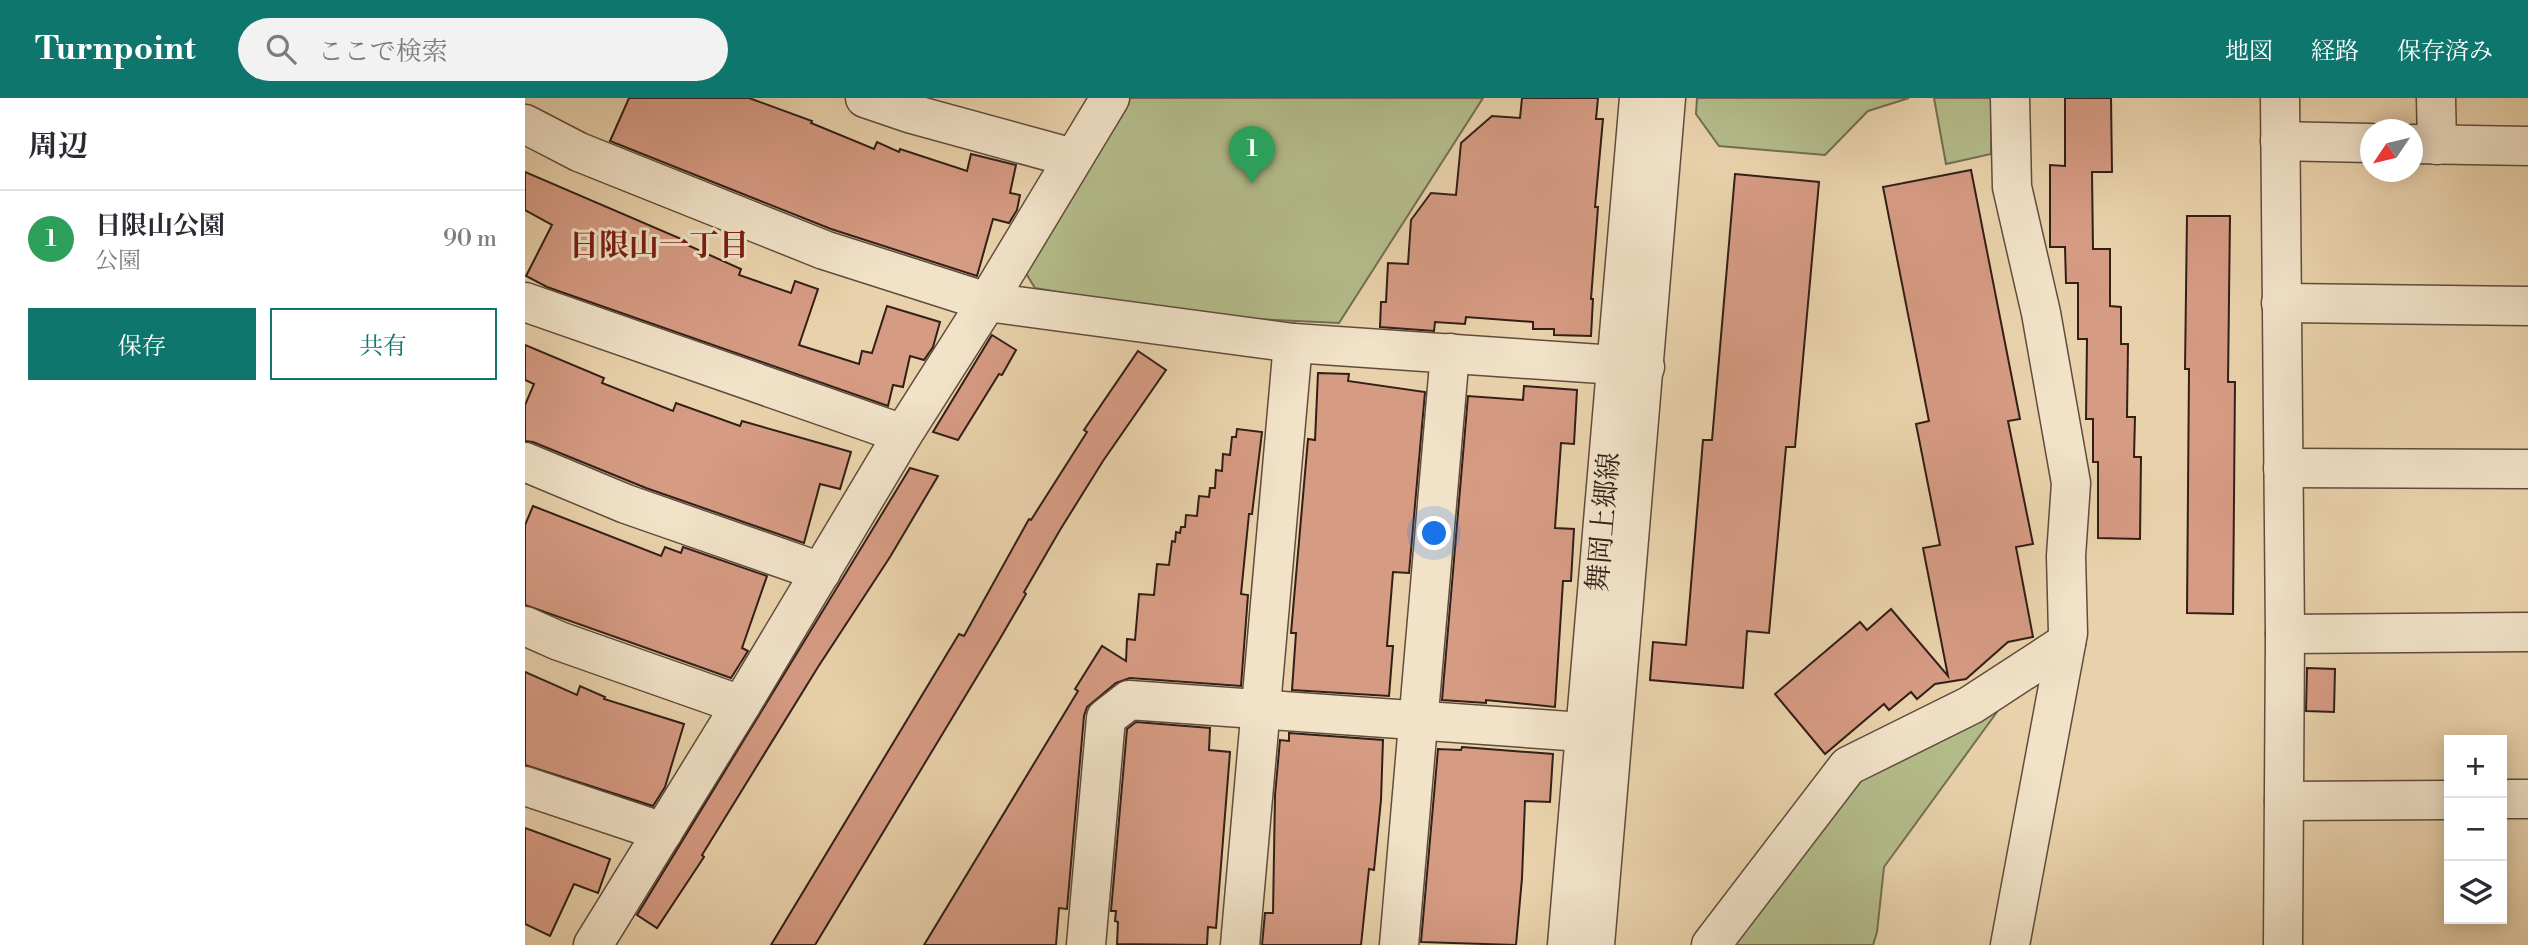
<!DOCTYPE html>
<html lang="ja">
<head>
<meta charset="utf-8">
<style>
  :root { --surface:#fff; --page:#f2f2f3; --text:#2b2b33; --muted:#7c7c81; --line:#e1e1e2; --accent:#0f766e }
  body { margin:0; font-family:"Libre Bodoni","Noto Serif JP",serif; background:var(--page); color:var(--text) }
  .controls { position:absolute; right:21px; bottom:21px; display:grid; overflow:hidden; border-radius:0px; box-shadow:0 4px 18px #0003 }
  .controls button { width:63px; height:63px; display:grid; place-items:center; padding:0; border:0; border-bottom:2px solid var(--line); background:var(--surface); color:var(--text); font:35px sans-serif }
  .compass { position:absolute; left:1835px; top:21px; width:63px; height:63px; border-radius:50%; background:var(--surface); box-shadow:0 4px 18px #0003; rotate:235deg }
  .you { position:absolute; left:910px; top:436px; width:24px; height:24px; margin:-18px; border:5px solid #fff; border-radius:50%; background:#1a73e8; box-shadow:0 0 0 10px #1a73e833 }
  .badge { display:grid; place-items:center; width:46px; height:46px; border-radius:50%; background:var(--accent); color:#fff; font-size:23px; font-weight:700 }
  .pin { position:absolute; translate:-50% -58px; filter:drop-shadow(0 2px 4px #0008) }
  .pin::after { content:''; position:absolute; top:37px; width:24px; height:21px; background:inherit; clip-path:polygon(0 0,100% 0,50% 100%) }
  .list { margin:0; padding:0; list-style:none }
  h2 { display:flex; justify-content:space-between; align-items:center; height:91px; margin:0; padding:0 28px; font-size:30px }
  h2 small { font-size:23px; font-weight:400; color:var(--muted) }
  .list li { display:grid; grid-template-columns:46px 1fr auto; gap:21px; align-items:center; box-sizing:border-box; height:98px; padding:0 28px; border-top:2px solid var(--line) }
  .list b { display:block; font-size:26px; white-space:nowrap }
  .list p { margin:0; font-size:23px; white-space:nowrap; color:var(--muted) }
  .list em { font-size:23px; font-style:normal; color:var(--muted) }
  .actions { display:flex; gap:14px; padding:21px 28px }
  .actions a { flex:1; padding:16px 0; border:2px solid var(--accent); border-radius:0px; text-align:center; font-size:24px; color:var(--accent) }
  .actions .main { background:var(--accent); color:#fff }
  .icon { flex:none; width:38px; height:38px; fill:none; stroke:currentColor; stroke-width:2; stroke-linecap:round; stroke-linejoin:round }
  .map { position:relative; flex:none; width:2003px; height:847px; overflow:hidden }
  header { display:flex; align-items:center; gap:42px; box-sizing:border-box; height:98px; padding:0 35px; background:var(--accent); color:#fff }
  header strong { font-size:33px }
  nav { display:flex; gap:38px; margin-inline-start:auto; font-size:24px }
  .search { width:490px; height:63px; background:var(--page); display:flex; align-items:center; gap:18px; box-sizing:border-box; padding:0 24px; border-radius:38px; color:var(--muted); font-size:26px }
  main { display:flex }
  aside { flex:1; background:var(--surface) }
  .map>svg:first-child { display:block }
  .green { fill:#b4bd8b; stroke:#736e52; stroke-width:2 }
  .building { fill:#d69b83; stroke:#321f18; stroke-width:2 }
  .lines { fill:none; stroke-linecap:round; stroke-linejoin:round }
  .minor-casing { stroke:#604c3d; stroke-width:41 }
  .minor { stroke:#f1e2c8; stroke-width:38 }
  .labels { text-anchor:middle; dominant-baseline:central; stroke-width:6; stroke-linejoin:round; paint-order:stroke }
  .street-label { font-size:28px; fill:#321f18; stroke:#f1e2c8 }
  .neighbourhood-label { font-size:30px; font-weight:bold; fill:#7a1f14; stroke:#f1e2c8 }
</style>
</head>
<body>
<header>
<strong>Turnpoint</strong>
<div class="search"><svg class="icon" aria-label="search" viewBox="0 0 24 24"><circle cx="10" cy="10" r="6"/><path d="M15 15l6 6"/></svg>ここで検索</div>
<nav><a>地図</a><a>経路</a><a>保存済み</a></nav>
</header>
<main>
<aside>
<h2>周辺<small></small></h2>
<ul class="list">
<li><span class="badge" style="background:#2e9e5b">1</span><div><b>日限山公園</b><p>公園</p></div><em>90 m</em></li>
</ul>
<div class="actions"><a class="main">保存</a><a>共有</a></div>
</aside>
<div class="map">
<svg width="2003" height="847" viewBox="0 0 2003 847">
  <rect width="100%" height="100%" fill="#e9d2ab"/>
  <filter id="stains"><feTurbulence type="fractalNoise" baseFrequency=".00286" numOctaves="4"/><feColorMatrix values="0 0 0 0 .2 0 0 0 0 .09 0 0 0 0 .02 0 0 0 .5 -.17"/></filter>
  <radialGradient id="worn" r=".72"><stop offset=".6" stop-color="#630" stop-opacity="0"/><stop offset="1" stop-color="#630" stop-opacity=".3"/></radialGradient>
  <g class="green">
    <polygon points="603,0 958,0 814,225 670,218 510,190 499,172"/>
    <polygon points="1172,0 1384,0 1343,13 1300,57 1194,48 1171,16"/>
    <polygon points="1409,0 1467,0 1466,56 1421,66"/>
    <polygon points="1466,602 1472,614 1359,769 1352,834 1348,847 1193,847 1326,671"/>
  </g>
  <g class="building">
    <polygon points="104,0 224,0 287,23 286,25 349,51 352,44 374,54 375,51 442,73 446,56 491,67 485,95 495,97 492,112 484,125 468,121 452,178 306,131 85,43"/>
    <polygon points="997,0 1073,0 1071,21 1078,21 1070,109 1073,109 1066,201 1068,201 1066,238 1029,237 1029,231 1008,231 1008,224 941,219 940,226 910,224 909,233 855,229 856,204 861,204 863,165 883,166 886,122 906,95 931,97 936,45 967,18 995,20"/>
    <polygon points="1540,0 1586,0 1587,74 1567,74 1568,151 1585,151 1585,208 1596,209 1596,246 1603,246 1602,319 1610,319 1609,359 1616,359 1615,441 1573,440 1573,364 1568,364 1568,321 1561,321 1562,241 1553,241 1553,185 1541,185 1540,149 1525,149 1525,67 1540,68"/>
    <polygon points="1446,72 1495,321 1483,323 1508,446 1491,449 1508,539 1483,544 1441,581 1410,586 1392,601 1386,594 1364,612 1359,606 1300,656 1250,596 1335,524 1342,532 1366,511 1423,578 1398,450 1415,447 1391,326 1404,323 1358,89"/>
    <polygon points="0,74 161,143 160,146 216,171 214,177 266,195 270,183 293,191 274,247 334,266 337,253 347,255 362,208 415,224 408,249 399,262 385,258 378,289 368,287 363,308 22,189 1,178 27,127 0,112"/>
    <polygon points="1210,76 1294,84 1270,349 1261,349 1244,535 1222,533 1218,590 1125,582 1128,544 1161,547 1178,342 1187,342"/>
    <polygon points="1662,118 1705,118 1703,284 1710,284 1708,516 1662,515 1664,271 1660,271"/>
    <polygon points="467,237 491,252 477,277 474,276 433,342 408,334"/>
    <polygon points="0,247 79,280 77,285 148,313 151,305 215,328 217,323 326,354 315,391 295,386 279,445 121,390 8,344 0,343 0,307 9,286 0,282"/>
    <polygon points="613,253 641,272 578,363 535,432 499,494 501,496 473,544 290,847 246,847 434,536 439,538 504,421 506,422 562,334 559,332"/>
    <polygon points="793,275 824,276 823,283 900,294 884,475 868,474 862,548 868,548 864,598 767,592 771,535 766,535 783,341 790,342"/>
    <polygon points="999,288 1052,292 1049,346 1036,345 1030,430 1049,431 1046,483 1038,483 1030,609 961,602 961,605 917,602 943,298 998,302"/>
    <polygon points="712,331 737,334 727,416 724,416 716,496 723,497 716,588 605,580 591,585 562,609 559,618 542,811 534,810 531,847 399,847 553,593 550,591 577,548 601,563 602,541 610,542 614,496 629,497 632,466 644,467 647,443 650,444 651,434 655,435 656,429 660,429 661,417 672,418 674,398 684,399 685,390 690,390 691,372 697,373 698,356 705,357 707,339 711,339"/>
    <polygon points="385,370 413,378 365,459 293,569 177,757 179,759 132,830 112,817"/>
    <polygon points="8,408 136,458 140,449 156,455 158,449 242,478 217,550 223,553 206,580 0,507 0,427"/>
    <polygon points="1782,570 1810,571 1809,614 1781,613"/>
    <polygon points="0,574 52,597 55,588 80,599 79,601 159,626 140,689 128,708 0,667"/>
    <polygon points="611,624 685,630 684,652 705,654 691,830 683,829 682,847 592,846 593,824 590,823 591,813 586,813 602,631"/>
    <polygon points="764,635 858,642 856,702 849,772 844,771 836,847 737,847 740,815 748,815 750,697 755,642 764,643"/>
    <polygon points="937,649 1028,656 1025,704 1000,703 997,780 991,847 896,844 913,651 936,652"/>
    <polygon points="0,730 85,761 73,795 49,786 25,838 0,826"/>
  </g>
  <g class="lines">
    <defs>
      <g id="minor">
        <polyline points="340,0 387,16 548,60"/>
        <polyline points="1485,0 1487,89 1516,215 1546,385 1541,458 1543,535 1485,847"/>
        <polyline points="1755,0 1760,536 1758,847"/>
        <polyline points="1911,0 1912,47"/>
        <polyline points="0,26 54,54 299,152 462,204 768,245 1120,269"/>
        <polyline points="1755,43 1846,45"/>
        <polyline points="1888,46 2003,48"/>
        <polyline points="0,204 378,336"/>
        <polyline points="1756,205 2003,208"/>
        <polyline points="0,364 101,406 296,474"/>
        <polyline points="1758,370 2003,371"/>
        <polyline points="0,528 34,543 216,607"/>
        <polyline points="1760,536 2003,534"/>
        <polyline points="0,688 138,734"/>
        <polyline points="1977,701 2003,701"/>
        <polyline points="1759,703 1924,702"/>
        <polyline points="68,847 216,607 378,336 462,204 585,0"/>
        <polyline points="561,847 581,620 604,602 1086,636"/>
        <polyline points="715,847 768,245"/>
        <polyline points="874,847 925,255"/>
        <polyline points="1042,847 1114,0"/>
        <polyline points="1070,847 1141,0"/>
        <polyline points="1186,847 1323,668 1446,607 1541,545"/>
      </g>
    </defs>
    <use href="#minor" class="minor-casing"/>
    <use href="#minor" class="minor"/>
  </g>
  <g class="labels">
    <g class="street-label">
      <text transform="translate(1079 424) rotate(-85)">舞岡上郷線</text>
    </g>
    <g class="neighbourhood-label">
      <text x="134" y="148">日限山一丁目</text>
    </g>
  </g>
  <rect width="100%" height="100%" filter="url(#stains)"/>
  <rect width="100%" height="100%" fill="url(#worn)"/>
</svg>
<div class="controls">
<button>+</button>
<button>−</button>
<button><svg class="icon" aria-label="layers" viewBox="0 0 24 24"><path d="M12 4l9 5-9 5-9-5zM3 14l9 5 9-5"/></svg></button>
</div>
<svg class="compass" viewBox="-18 -18 36 36"><path d="M0-13l5 13h-10z" fill="#e53935"/><path d="M0 13l5-13h-10z" fill="#7c7c81"/></svg>
<div class="you"></div>
<div class="pin badge" style="left:727px;top:86px;background:#2e9e5b">1</div>
</div>
</main>
</body>
</html>
